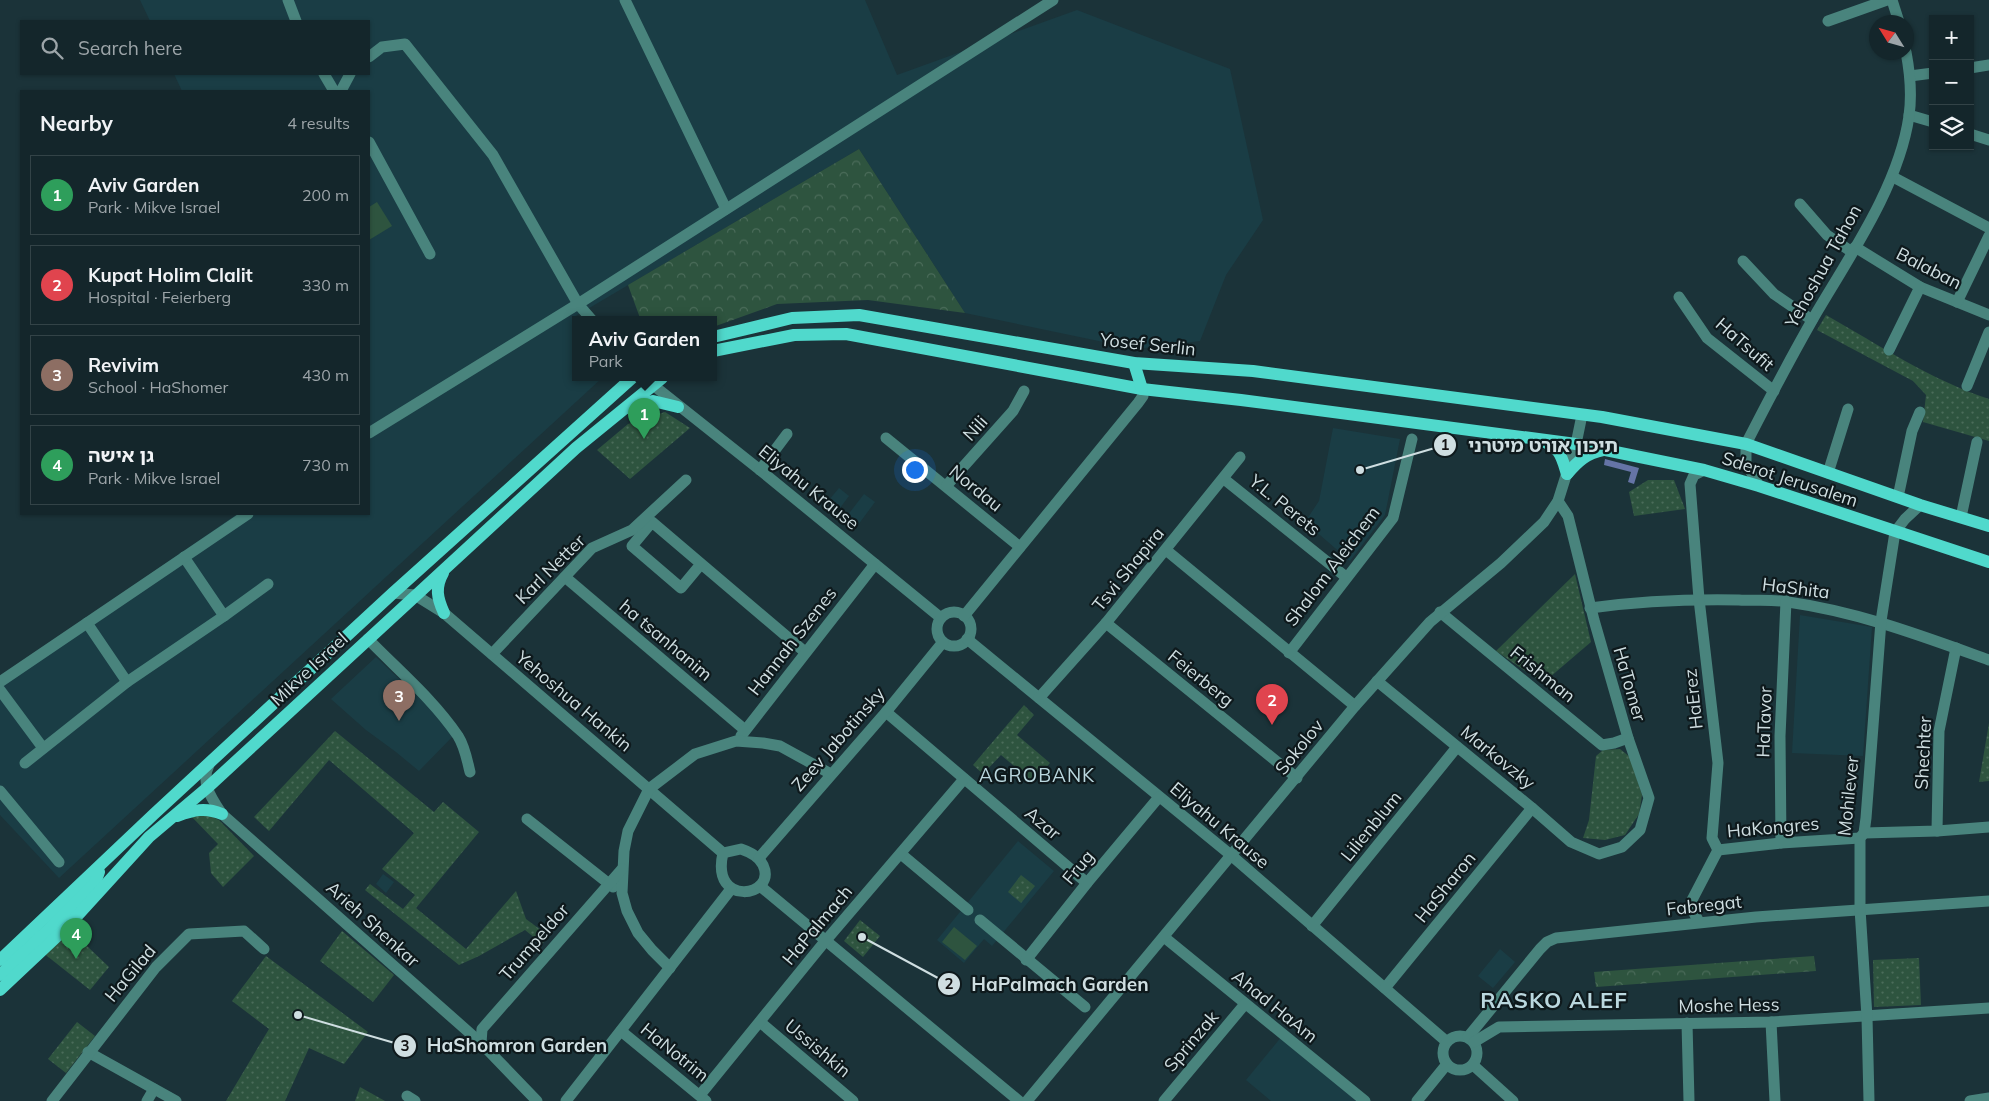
<!DOCTYPE html>
<html lang="en">
<head>
<meta charset="utf-8">
<style>
  :root { --surface:#14262b; --page:#1d2e33; --text:#f1f3f6; --muted:#9da5a9; --line:#334347; --accent:#bca0f2 }
  body { margin:0; font-family:Mulish,"Noto Sans Hebrew",sans-serif; background:var(--page); color:var(--text) }
  .controls { position:absolute; right:15px; top:15px; display:grid; overflow:hidden; border-radius:0px; box-shadow:0 1px 4px #0004 }
  .controls button { width:45px; height:45px; display:grid; place-items:center; padding:0; border:0; border-bottom:1px solid var(--line); background:var(--surface); color:var(--text); font:25px sans-serif }
  .compass { position:absolute; left:1869px; top:15px; width:45px; height:45px; border-radius:50%; background:var(--surface); box-shadow:0 1px 4px #0004; rotate:307deg }
  .you { position:absolute; left:914px; top:469px; width:18px; height:18px; margin:-12px; border:4px solid #fff; border-radius:50%; background:#1a73e8; box-shadow:0 0 0 8px #1a73e833 }
  .badge { display:grid; place-items:center; width:32px; height:32px; border-radius:50%; background:var(--accent); color:#fff; font-size:16px; font-weight:700 }
  .pin { position:absolute; translate:-50% -41px; filter:drop-shadow(0 1px 2px #0008) }
  .pin::after { content:''; position:absolute; top:26px; width:18px; height:15px; background:inherit; clip-path:polygon(0 0,100% 0,50% 100%) }
  .popup { position:absolute; left:572px; top:316px; width:145px; height:65px; box-sizing:border-box; display:grid; place-content:center; border-radius:0px; background:var(--surface); filter:drop-shadow(0 1px 4px #0005); font-size:16px; white-space:nowrap; color:var(--muted) }
  .popup b { font-size:19px; color:var(--text) }
  .popup::after { content:''; position:absolute; left:50%; top:100%; margin-left:-10px; border:10px solid transparent; border-top-color:var(--surface) }
  .list { margin:0; padding:0; list-style:none }
  h2 { display:flex; justify-content:space-between; align-items:center; height:65px; margin:0; padding:0 20px; font-size:21px }
  h2 small { font-size:16px; font-weight:400; color:var(--muted) }
  .list li { display:grid; grid-template-columns:32px 1fr auto; gap:15px; align-items:center; box-sizing:border-box; height:80px; margin:0 10px 10px; padding:0 10px; border:1px solid var(--line); border-radius:0px }
  .list b { display:block; font-size:19px; white-space:nowrap }
  .list p { margin:0; font-size:16px; white-space:nowrap; color:var(--muted) }
  .list em { font-size:16px; font-style:normal; color:var(--muted) }
  .icon { flex:none; width:28px; height:28px; fill:none; stroke:currentColor; stroke-width:2; stroke-linecap:round; stroke-linejoin:round }
  .map { position:relative; flex:none; width:1989px; height:1101px; overflow:hidden }
  .search { position:absolute; background:var(--surface); box-shadow:0 1px 4px #0004; left:20px; top:20px; width:350px; height:55px; display:flex; align-items:center; gap:12px; box-sizing:border-box; padding:0 18px; border-radius:0px; color:var(--muted); font-size:19px }
  .panel { position:absolute; background:var(--surface); box-shadow:0 1px 4px #0004; left:20px; top:90px; width:350px; height:425px; border-radius:0px }
  .map>svg:first-child { display:block }
  .built { fill:#1a3d45 }
  .forest { fill:url(#forest-crowns) }
  .park { fill:url(#park-dots) }
  .pitch { fill:#2e543f }
  .water { fill:#6574a6 }
  .lines { fill:none; stroke-linecap:round; stroke-linejoin:round }
  .minor { stroke:#49847d; stroke-width:11 }
  .major { stroke:#50d9cc; stroke-width:12 }
  .labels { text-anchor:middle; dominant-baseline:central; stroke-width:4.5; stroke-linejoin:round; paint-order:stroke }
  .street-label { font-size:18px; fill:#cfdee1; stroke:#0e191c }
  .neighbourhood-label { font-size:19px; letter-spacing:1px; fill:#bad7de; stroke:#0e191c }
  .district-label { font-size:22px; font-weight:bold; letter-spacing:1px; fill:#bad7de; stroke:#0e191c }
  .leader { fill:none; stroke:#cfdee1; stroke-width:2 }
  .callout-dot { fill:#cfdee1; stroke:#0e191c; stroke-width:2 }
  .mark-label { font-size:15px; text-anchor:middle; font-weight:bold; fill:#111 }
  .callout-label { font-size:19px; text-anchor:middle; font-weight:bold; fill:#cfdee1; stroke:#0e191c; stroke-width:4.5; stroke-linejoin:round; paint-order:stroke }
</style>
</head>
<body>
<div class="map">
<svg width="1989" height="1101" viewBox="0 0 1989 1101">
  <defs>
    <pattern id="forest-crowns" width="20" height="18" patternUnits="userSpaceOnUse" patternTransform="scale(1.25)"><rect width="20" height="18" fill="#2e543f"/><path d="M2 6a3 3 0 1 1 6 0M12 15a3 3 0 1 1 6 0" fill="none" stroke="#4b6c5a"/></pattern>
    <pattern id="park-dots" width="8" height="8" patternUnits="userSpaceOnUse" patternTransform="scale(1.25)"><rect width="8" height="8" fill="#2e543f"/><path d="M2 2h.1M6 6h.1" fill="none" stroke="#4b6c5a" stroke-width="1.8" stroke-linecap="round"/></pattern>
  </defs>
  <rect width="100%" height="100%" fill="#1b3339"/>
  <g class="built">
    <polygon points="140,0 865,0 897,75 1077,10 1230,69 1263,220 1226,275 1200,341 1137,349 965,313 859,149 574,317 576,320 575,378 602,378 59,878 0,815 0,678 237,514 369,514 369,91 182,91 174,74 369,74 369,21 150,21"/>
    <polygon points="1333,428 1400,439 1385,515 1350,561 1305,522 1319,501"/>
    <polygon points="839,488 849,496 840,508 829,500"/>
    <polygon points="864,494 875,502 858,525 847,516"/>
    <polygon points="1800,615 1872,627 1863,756 1792,753"/>
    <polygon points="376,657 434,712 453,736 419,771 396,752 366,730 331,699"/>
    <polygon points="1018,841 1054,871 992,946 984,939 964,963 937,940"/>
    <polygon points="383,874 394,882 386,893 376,884"/>
    <polygon points="1500,949 1515,962 1493,988 1478,976"/>
    <polygon points="1282,1036 1362,1101 1271,1101 1246,1080"/>
  </g>
  <g class="forest">
    <polygon points="859,149 965,313 868,300 777,304 713,327 713,320 642,320 640,318 628,285"/>
    <polygon points="1814,956 1816,971 1596,987 1594,972"/>
  </g>
  <g class="park">
    <path d="M1826,315C1879,345 1931,380 1989,399V441L1923,422L1926,395L1913,381L1817,330Z"/>
    <polygon points="665,412 690,428 630,479 597,450 628,424"/>
    <polygon points="1648,480 1674,480 1685,509 1634,516 1629,492"/>
    <polygon points="1575,574 1591,642 1543,683 1496,651"/>
    <polygon points="1024,705 1034,715 1017,735 1050,763 1033,782 1001,755 983,774 973,765"/>
    <polygon points="1989,723 1989,781 1979,782"/>
    <polygon points="335,731 434,812 443,802 479,832 416,908 466,949 516,891 526,919 549,936 542,944 525,930 479,956 459,965 365,890 370,884 403,909 415,895 382,869 414,833 329,760 269,831 254,817"/>
    <polygon points="1620,749 1630,757 1642,795 1639,814 1625,835 1605,840 1583,838 1589,820 1596,756 1603,750"/>
    <polygon points="208,815 219,820 254,856 223,887 211,873 209,853 218,844 191,816"/>
    <polygon points="1021,875 1035,886 1021,903 1008,892"/>
    <polygon points="860,920 880,936 863,957 844,941"/>
    <polygon points="67,927 109,967 90,990 42,952"/>
    <polygon points="342,931 394,975 373,1002 320,961"/>
    <polygon points="266,956 368,1032 344,1064 309,1048 285,1101 226,1101 269,1029 232,1001"/>
    <polygon points="1919,958 1921,1005 1874,1007 1873,960"/>
    <polygon points="77,1022 95,1036 66,1073 48,1059"/>
    <polygon points="360,1087 385,1101 355,1101"/>
  </g>
  <g class="pitch">
    <polygon points="377,202 392,226 369,240 369,207"/>
    <polygon points="954,927 977,946 965,960 942,942"/>
  </g>
  <polygon class="water" points="1605,459 1639,468 1634,484 1628,482 1631,472 1604,465"/>
  <g class="lines">
    <g class="minor">
      <polyline points="288,0 296,21"/>
      <polyline points="625,0 726,209"/>
      <polyline points="1892,0 1899,22"/>
      <polyline points="1828,21 1887,0"/>
      <polyline points="369,57 382,47 405,44 493,155 578,304 592,320"/>
      <polyline points="1970,68 1989,65"/>
      <polyline points="324,74 334,91"/>
      <polyline points="1910,76 1933,73"/>
      <polyline points="341,91 350,74"/>
      <polyline points="1909,115 1933,122"/>
      <polyline points="1970,134 1989,140"/>
      <polyline points="369,142 430,254"/>
      <polyline points="1893,177 1989,228"/>
      <polyline points="1800,204 1827,235 1852,252"/>
      <polyline points="1855,247 1920,287 1989,315"/>
      <polyline points="1743,261 1774,294 1812,320"/>
      <polyline points="1679,297 1707,338 1774,391"/>
      <polyline points="1957,302 1989,236"/>
      <polyline points="1889,350 1920,287"/>
      <polyline points="653,385 760,470 941,618"/>
      <polyline points="1967,386 1989,332"/>
      <polyline points="369,433 578,304 1053,0"/>
      <polyline points="886,438 1020,547"/>
      <polyline points="760,470 787,434"/>
      <polyline points="1828,473 1848,409"/>
      <polyline points="1224,479 1346,577"/>
      <polyline points="947,485 1013,411 1024,391"/>
      <path d="M1759,486L1746,463V444C1768,401 1790,359 1814,317C1849,257 1899,186 1909,116C1912,95 1910,73 1906,52"/>
      <polyline points="1898,497 1912,431 1920,412"/>
      <polyline points="1961,517 1977,442"/>
      <polyline points="1166,550 1355,706"/>
      <polyline points="184,557 224,616"/>
      <polyline points="701,564 681,588 632,546 652,522 805,652"/>
      <polyline points="565,577 745,730"/>
      <polyline points="393,593 415,595 444,613 723,853"/>
      <path d="M1590,608C1641,601 1687,599 1739,600C1755,601 1772,599 1788,602C1859,612 1922,636 1989,660"/>
      <polyline points="1440,612 1602,745 1614,743 1628,738"/>
      <circle cx="954" cy="629" r="17"/>
      <polyline points="964,616 1138,403 1143,396 1142,389"/>
      <polyline points="87,623 127,682"/>
      <polyline points="1106,623 1297,778"/>
      <path d="M368,639C398,670 433,699 458,736C465,747 467,760 470,772"/>
      <polyline points="967,639 1232,856 1447,1042"/>
      <polyline points="1289,653 1393,518 1412,439"/>
      <polyline points="492,654 592,548 632,530 686,480"/>
      <polyline points="1377,681 1532,808 1571,842 1599,854 1622,847 1640,830 1649,798 1628,738 1594,620 1568,516 1558,501"/>
      <polyline points="0,682 248,514"/>
      <polyline points="0,690 43,748"/>
      <polyline points="1039,698 1106,623 1240,457"/>
      <polyline points="886,712 1087,883"/>
      <polyline points="741,736 875,564"/>
      <polyline points="25,763 127,682 224,616 268,584"/>
      <path d="M209,765C200,783 212,799 222,814L481,1043L537,1101"/>
      <polyline points="0,791 59,862"/>
      <polyline points="527,819 613,887"/>
      <polyline points="1937,831 1939,731 1956,648"/>
      <polyline points="1864,833 1937,831 1989,827"/>
      <polyline points="1781,843 1780,736 1786,601"/>
      <path d="M741,849C750,852 759,856 763,865C778,897 710,908 723,853Z"/>
      <polyline points="1718,850 1781,843 1860,838"/>
      <polyline points="901,854 968,910"/>
      <polyline points="759,858 886,712 943,642"/>
      <polyline points="760,886 1019,1101"/>
      <polyline points="980,920 1085,1007"/>
      <polyline points="1699,922 1693,911 1692,900 1718,850 1712,838 1718,763 1699,599 1690,484 1694,475 1704,470"/>
      <polyline points="1312,926 1457,747"/>
      <polyline points="1164,937 1365,1101"/>
      <polyline points="1026,960 1087,883 1159,797"/>
      <polyline points="670,968 652,950 638,933 627,911 622,893 624,851 628,831 649,789 695,754 736,741 763,743 780,746 831,774"/>
      <polyline points="1385,988 1532,808"/>
      <polyline points="760,1022 853,1101"/>
      <polyline points="1771,1022 1775,1101"/>
      <polyline points="1687,1023 1689,1101"/>
      <polyline points="621,1031 706,1101"/>
      <circle cx="1460" cy="1053" r="17"/>
      <polyline points="1468,1037 1540,949 1547,942 1556,938 1756,917 1989,901"/>
      <polyline points="1474,1042 1499,1027 1771,1022 1989,1008"/>
      <polyline points="481,1043 482,1029 622,869"/>
      <polyline points="88,1052 176,1101"/>
      <polyline points="1473,1065 1513,1101"/>
      <polyline points="700,1095 822,945 964,779"/>
      <polyline points="407,1096 415,1101"/>
      <polyline points="52,1101 156,967 189,934 244,931 264,949"/>
      <polyline points="147,1101 154,1089"/>
      <polyline points="566,1101 731,889"/>
      <polyline points="1027,1101 1355,706 1430,622 1501,563 1544,522 1558,501 1576,444 1582,415"/>
      <polyline points="1164,1101 1245,1004"/>
      <polyline points="1417,1101 1447,1064"/>
      <polyline points="1869,1101 1867,1017 1860,909 1860,838 1864,833 1866,818 1881,621 1895,532 1905,519 1920,505"/>
      <polyline points="1970,1101 1989,1098"/>
    </g>
    <g class="major">
      <polyline points="713,337 792,318 859,315 1134,363 1253,371 1602,417 1746,444 1920,505 1989,526"/>
      <polyline points="713,351 794,335 846,334 1142,389 1241,400 1576,444 1704,470 1759,486 1989,562"/>
      <polyline points="1134,363 1142,389"/>
      <polyline points="629,408 653,401 678,407"/>
      <path d="M1543,441C1561,450 1561,455 1567,474"/>
      <path d="M1567,474C1578,461 1587,453 1603,450"/>
      <path d="M443,573C435,587 437,598 444,613"/>
      <path d="M177,816C194,810 205,807 222,814"/>
      <polyline points="0,960 154,814 393,593 632,378"/>
      <polyline points="0,975 47,931 95,883 99,872"/>
      <polyline points="0,990 67,927 149,837 207,788 576,448 662,378"/>
    </g>
  </g>
  <g class="labels">
    <g class="street-label">
      <text transform="translate(1823 266) rotate(-61)">Yehoshua Tahon</text>
      <text transform="translate(1929 268) rotate(27)">Balaban</text>
      <text transform="translate(1148 344) rotate(6)">Yosef Serlin</text>
      <text transform="translate(1745 344) rotate(41)">HaTsufit</text>
      <text transform="translate(975 428) rotate(-48)">Nili</text>
      <text transform="translate(1790 479) rotate(18)">Sderot Jerusalem</text>
      <text transform="translate(809 487) rotate(39)">Eliyahu Krause</text>
      <text transform="translate(976 488) rotate(39)">Nordau</text>
      <text transform="translate(1285 505) rotate(39)">Y.L. Perets</text>
      <text transform="translate(1332 566) rotate(-53)">Shalom Aleichem</text>
      <text transform="translate(550 569) rotate(-45)">Karl Netter</text>
      <text transform="translate(1128 569) rotate(-51)">Tsvi Shapira</text>
      <text transform="translate(1796 588) rotate(7)">HaShita</text>
      <text transform="translate(666 640) rotate(40)">ha tsanhanim</text>
      <text transform="translate(792 641) rotate(-52)">Hannah Szenes</text>
      <text transform="translate(309 669) rotate(-43)">Mikve Israel</text>
      <text transform="translate(1543 674) rotate(39)">Frishman</text>
      <text transform="translate(1201 678) rotate(39)">Feierberg</text>
      <text transform="translate(1630 684) rotate(74)">HaTomer</text>
      <text transform="translate(1693 699) rotate(-96)">HaErez</text>
      <text transform="translate(574 701) rotate(40)">Yehoshua Hankin</text>
      <text transform="translate(1764 722) rotate(-88)">HaTavor</text>
      <text transform="translate(838 739) rotate(-49)">Zeev Jabotinsky</text>
      <text transform="translate(1299 747) rotate(-51)">Sokolov</text>
      <text transform="translate(1923 753) rotate(-87)">Shechter</text>
      <text transform="translate(1498 757) rotate(39)">Markovzky</text>
      <text transform="translate(1848 796) rotate(-84)">Mohilever</text>
      <text transform="translate(1043 823) rotate(40)">Azar</text>
      <text transform="translate(1220 825) rotate(40)">Eliyahu Krause</text>
      <text transform="translate(1371 826) rotate(-51)">Lilienblum</text>
      <text transform="translate(1773 827) rotate(-5)">HaKongres</text>
      <text transform="translate(1078 867) rotate(-50)">Frug</text>
      <text transform="translate(1445 887) rotate(-51)">HaSharon</text>
      <text transform="translate(1704 905) rotate(-6)">Fabregat</text>
      <text transform="translate(373 924) rotate(42)">Arieh Shenkar</text>
      <text transform="translate(817 925) rotate(-50)">HaPalmach</text>
      <text transform="translate(534 942) rotate(-49)">Trumpeldor</text>
      <text transform="translate(130 973) rotate(-50)">HaGilad</text>
      <text transform="translate(1729 1005) rotate(-1)">Moshe Hess</text>
      <text transform="translate(1275 1006) rotate(39)">Ahad HaAm</text>
      <text transform="translate(1191 1041) rotate(-50)">Sprinzak</text>
      <text transform="translate(818 1048) rotate(40)">Ussishkin</text>
      <text transform="translate(675 1052) rotate(39)">HaNotrim</text>
    </g>
    <g class="neighbourhood-label">
      <text x="1037" y="775">AGROBANK</text>
    </g>
    <g class="district-label">
      <text x="1554" y="1000">RASKO ALEF</text>
    </g>
  </g>
  <path class="leader" d="M1360 470L1445 445M862 937L949 984M298 1015L405 1046"/>
  <g class="callout-dot">
    <circle cx="1360" cy="470" r="5"/>
    <circle cx="862" cy="937" r="5"/>
    <circle cx="298" cy="1015" r="5"/>
    <circle cx="1445" cy="445" r="12"/>
    <circle cx="949" cy="984" r="12"/>
    <circle cx="405" cy="1046" r="12"/>
  </g>
  <g class="mark-label">
    <text x="1445" y="450">1</text>
    <text x="949" y="989">2</text>
    <text x="405" y="1051">3</text>
  </g>
  <g class="callout-label">
    <text x="1543" y="452">תיכון אורט מיטרני</text>
    <text x="1060" y="991">HaPalmach Garden</text>
    <text x="517" y="1052">HaShomron Garden</text>
  </g>
</svg>
<div class="controls">
<button>+</button>
<button>−</button>
<button><svg class="icon" aria-label="layers" viewBox="0 0 24 24"><path d="M12 4l9 5-9 5-9-5zM3 14l9 5 9-5"/></svg></button>
</div>
<svg class="compass" viewBox="-18 -18 36 36"><path d="M0-13l5 13h-10z" fill="#e53935"/><path d="M0 13l5-13h-10z" fill="#9da5a9"/></svg>
<div class="you"></div>
<div class="pin badge" style="left:644px;top:439px;background:#2e9e5b">1</div>
<div class="popup"><b>Aviv Garden</b>Park</div>
<div class="pin badge" style="left:1272px;top:725px;background:#e0444e">2</div>
<div class="pin badge" style="left:399px;top:721px;background:#8d6e63">3</div>
<div class="pin badge" style="left:76px;top:959px;background:#2e9e5b">4</div>
<div class="search"><svg class="icon" aria-label="search" viewBox="0 0 24 24"><circle cx="10" cy="10" r="6"/><path d="M15 15l6 6"/></svg>Search here</div>
<section class="panel">
<h2>Nearby<small>4 results</small></h2>
<ul class="list">
<li><span class="badge" style="background:#2e9e5b">1</span><div><b>Aviv Garden</b><p>Park · Mikve Israel</p></div><em>200 m</em></li>
<li><span class="badge" style="background:#e0444e">2</span><div><b>Kupat Holim Clalit</b><p>Hospital · Feierberg</p></div><em>330 m</em></li>
<li><span class="badge" style="background:#8d6e63">3</span><div><b>Revivim</b><p>School · HaShomer</p></div><em>430 m</em></li>
<li><span class="badge" style="background:#2e9e5b">4</span><div><b>גן אישה</b><p>Park · Mikve Israel</p></div><em>730 m</em></li>
</ul>
</section>
</div>
</body>
</html>
